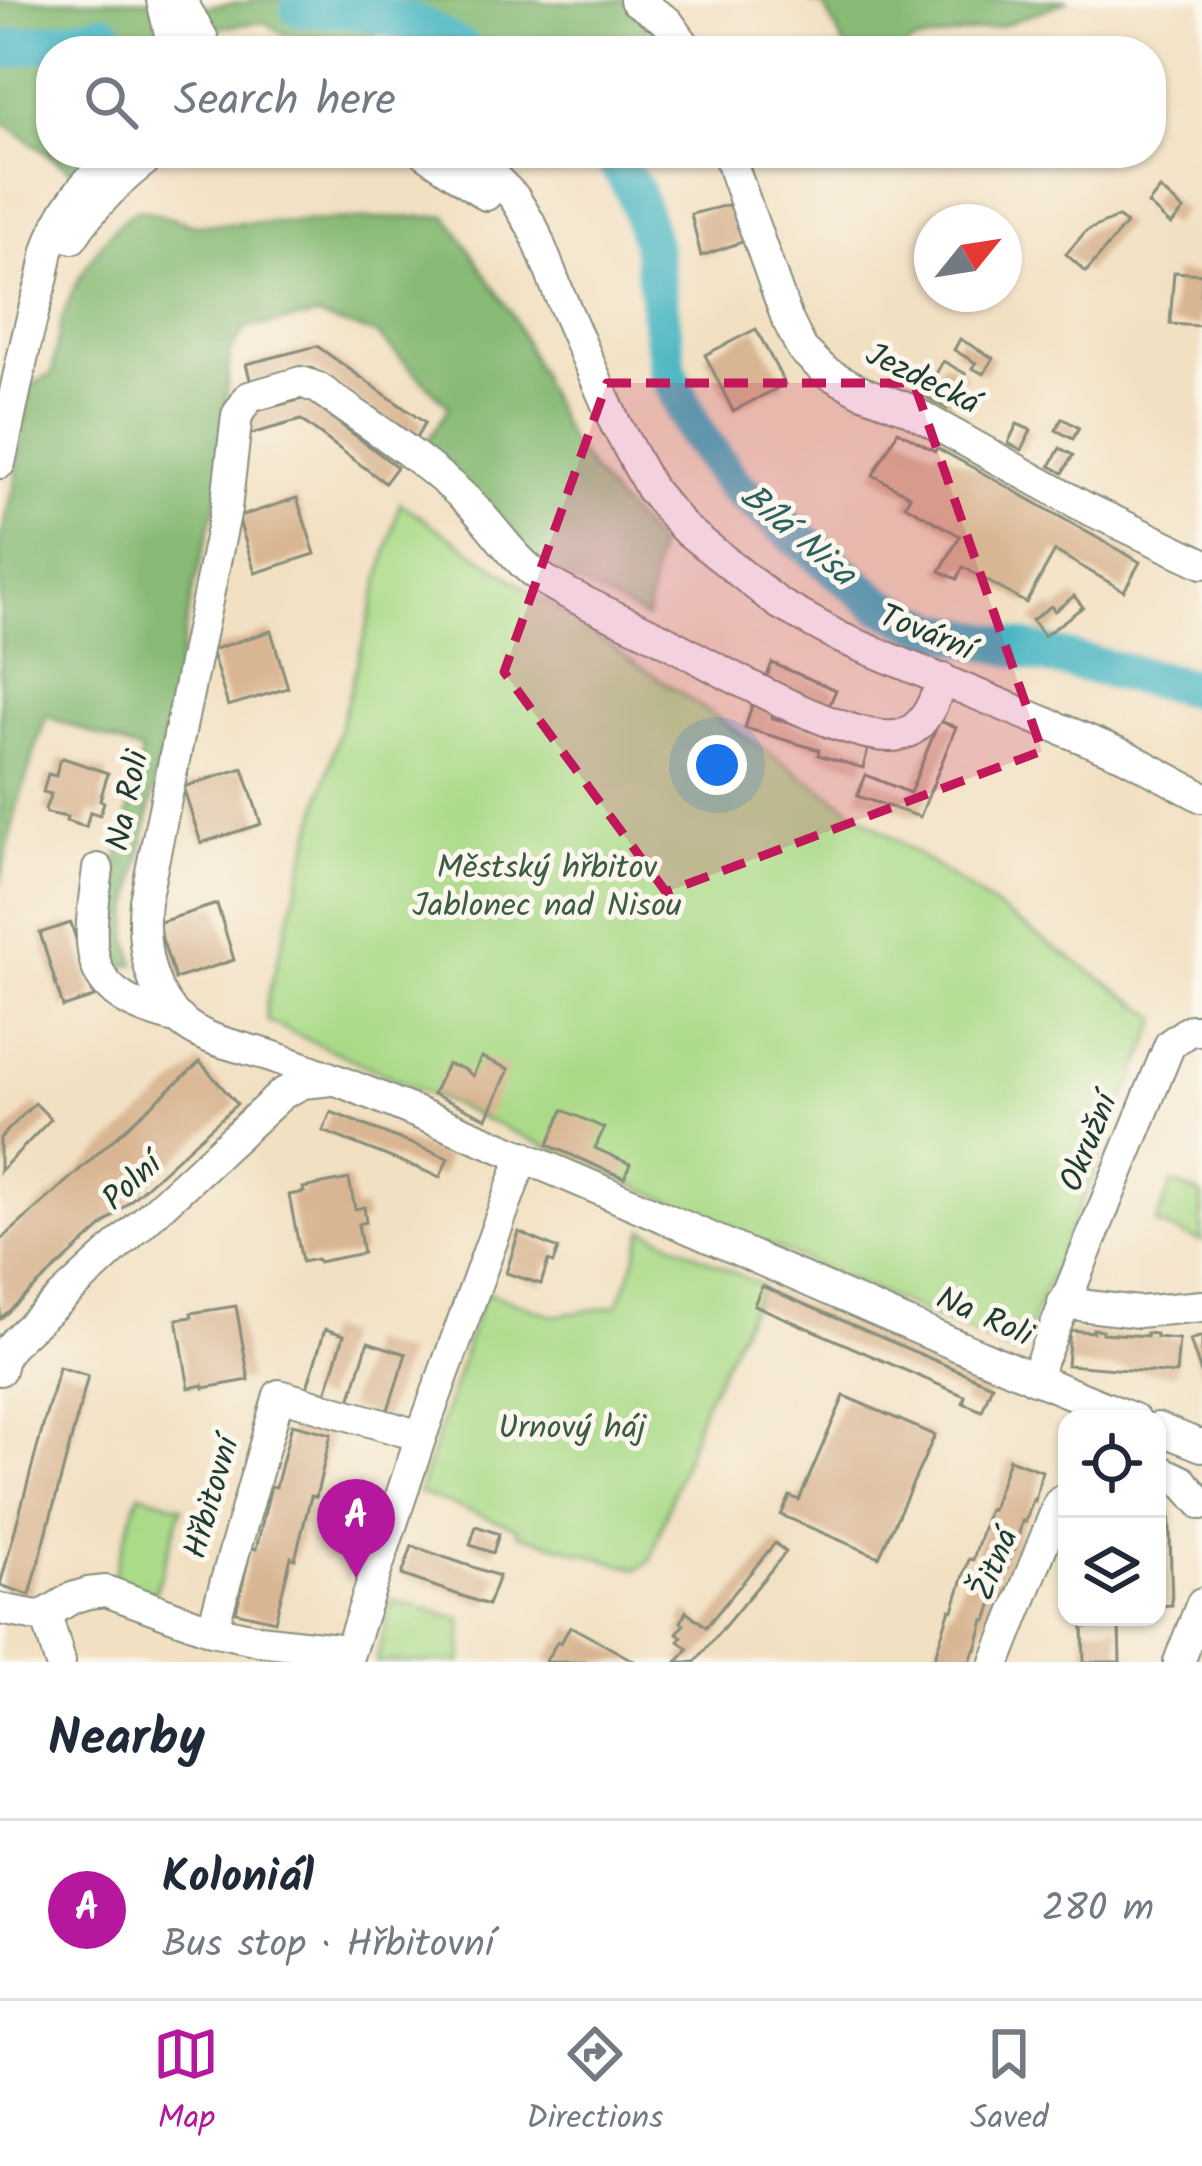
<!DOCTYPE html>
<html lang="en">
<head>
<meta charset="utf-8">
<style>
  :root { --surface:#fff; --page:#f2f2f3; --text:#1f2937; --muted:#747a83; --line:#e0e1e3; --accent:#b5179e }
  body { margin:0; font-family:Kalam,sans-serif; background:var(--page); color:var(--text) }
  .controls { position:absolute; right:36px; bottom:36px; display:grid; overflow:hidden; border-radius:24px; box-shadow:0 3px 9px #0004 }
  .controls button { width:108px; height:108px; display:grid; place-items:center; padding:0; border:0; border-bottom:3px solid var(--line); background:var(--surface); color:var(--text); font:60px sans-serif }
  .compass { position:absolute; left:914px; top:204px; width:108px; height:108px; border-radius:50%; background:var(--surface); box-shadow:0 3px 9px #0004; rotate:60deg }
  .you { position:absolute; left:717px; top:765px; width:42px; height:42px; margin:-30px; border:9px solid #fff; border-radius:50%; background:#1a73e8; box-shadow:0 0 0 18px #1a73e833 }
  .badge { display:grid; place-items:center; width:78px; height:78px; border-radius:50%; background:var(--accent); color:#fff; font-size:39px; font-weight:700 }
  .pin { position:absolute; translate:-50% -99px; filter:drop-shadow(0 3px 6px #0008) }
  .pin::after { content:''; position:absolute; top:63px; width:42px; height:36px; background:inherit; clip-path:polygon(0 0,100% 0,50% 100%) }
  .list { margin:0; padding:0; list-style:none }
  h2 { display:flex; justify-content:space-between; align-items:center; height:156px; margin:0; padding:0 48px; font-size:51px }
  h2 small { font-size:39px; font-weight:400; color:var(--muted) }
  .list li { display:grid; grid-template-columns:78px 1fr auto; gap:36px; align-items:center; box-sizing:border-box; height:180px; padding:0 48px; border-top:3px solid var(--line) }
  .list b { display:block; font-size:45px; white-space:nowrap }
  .list p { margin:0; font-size:39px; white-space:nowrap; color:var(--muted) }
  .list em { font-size:39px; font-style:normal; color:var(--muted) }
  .icon { flex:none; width:66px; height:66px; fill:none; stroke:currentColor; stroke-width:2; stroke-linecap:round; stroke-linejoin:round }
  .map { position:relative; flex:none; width:1202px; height:1662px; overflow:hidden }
  .search { position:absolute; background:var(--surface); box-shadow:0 3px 9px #0004; left:36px; right:36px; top:36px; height:132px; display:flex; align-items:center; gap:30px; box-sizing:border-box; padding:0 42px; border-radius:48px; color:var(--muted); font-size:45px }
  .sheet { height:336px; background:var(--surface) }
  nav { display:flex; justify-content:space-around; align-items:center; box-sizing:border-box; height:168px; border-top:3px solid var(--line); background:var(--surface); font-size:33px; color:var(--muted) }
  nav a { display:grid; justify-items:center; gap:6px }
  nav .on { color:var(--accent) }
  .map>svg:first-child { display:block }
  .green { fill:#aada88; stroke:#648c5e; stroke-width:3 }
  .forest { fill:#87ba74; stroke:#537c54; stroke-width:3 }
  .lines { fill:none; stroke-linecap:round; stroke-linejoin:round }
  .river { stroke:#47b5c2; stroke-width:39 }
  .building { fill:#d9b693 }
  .minor-casing { stroke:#888e7b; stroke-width:34 }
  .minor { stroke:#fff; stroke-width:30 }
  .marked { fill:#c2185b; fill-opacity:0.2; stroke:#c2185b; stroke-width:9; stroke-dasharray:24 15; stroke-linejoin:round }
  .labels { text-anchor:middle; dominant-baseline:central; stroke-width:10; stroke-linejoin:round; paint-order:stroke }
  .street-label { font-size:33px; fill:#1f3d34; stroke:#fbf7ec }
  .park-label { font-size:33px; fill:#3b5c45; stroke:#fbf7ec }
  .water-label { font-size:36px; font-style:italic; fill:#2b615f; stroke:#fbf7ec }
</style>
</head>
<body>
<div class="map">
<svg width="1202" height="1662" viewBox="0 0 1202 1662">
  <rect width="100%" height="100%" fill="#fbf7ec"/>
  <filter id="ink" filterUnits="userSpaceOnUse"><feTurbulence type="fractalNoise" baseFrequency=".00833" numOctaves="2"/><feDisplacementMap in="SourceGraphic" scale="24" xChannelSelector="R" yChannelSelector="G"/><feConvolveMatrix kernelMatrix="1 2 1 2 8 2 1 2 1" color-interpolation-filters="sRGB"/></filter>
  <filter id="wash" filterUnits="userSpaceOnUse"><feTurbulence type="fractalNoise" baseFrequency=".004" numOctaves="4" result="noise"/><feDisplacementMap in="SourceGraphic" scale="48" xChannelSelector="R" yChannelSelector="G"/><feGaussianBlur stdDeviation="2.7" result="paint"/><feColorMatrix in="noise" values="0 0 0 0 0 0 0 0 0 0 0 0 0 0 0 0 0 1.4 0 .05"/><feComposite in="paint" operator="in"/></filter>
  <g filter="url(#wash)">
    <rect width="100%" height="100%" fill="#f2e0c2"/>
    <g class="green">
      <polygon points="400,503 1159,1018 1018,1354 484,1119 267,1021 266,1004"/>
      <polygon points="1172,1183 1202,1195 1202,1242 1156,1224"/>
      <polygon points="644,1229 762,1286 701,1411 650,1561 637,1569 518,1534 517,1528 419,1493 484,1292 555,1316 617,1306 629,1278"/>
      <polygon points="139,1493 182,1507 155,1593 112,1581"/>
      <polygon points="392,1600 462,1619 462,1662 376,1662"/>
    </g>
    <g class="forest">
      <polygon points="0,0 152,0 163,51 51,51 51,153 106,153 81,178 0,120"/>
      <polygon points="250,0 538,0 546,3 638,0 654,51 485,51 409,10 395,13 369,43 283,34 265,22 196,30 189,9 250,2"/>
      <polygon points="805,0 1069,0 1001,26 914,43 899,50 847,51 824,6"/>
      <path d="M139,209L195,225L447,216L513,316L569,440L612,496L658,544L647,619L544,566L425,445L449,407L377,334L316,316L246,328L230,350L219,491L192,594L130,911L128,937L135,964L107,967L99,943L142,752L46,716L16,810L0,885V541L15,485L30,386L52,374C56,353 58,328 66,308C76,278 111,222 139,209Z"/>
    </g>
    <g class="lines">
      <g class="river">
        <polyline points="300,8 356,9 419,25 465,51"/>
        <polyline points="0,50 104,33"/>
        <polyline points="610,153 635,191 652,249 668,372 695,432 734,485 880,605 935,630 1202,690"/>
      </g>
    </g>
    <g id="blocks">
      <g class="building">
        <polygon points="1160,189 1184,210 1171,225 1148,204"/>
        <polygon points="732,204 745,241 701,256 691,214"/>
        <polygon points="1118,217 1126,224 1086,272 1066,254 1086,231"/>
        <polygon points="1174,272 1202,274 1200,326 1170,324"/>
        <polygon points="756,329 785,384 733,411 705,355"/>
        <polygon points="960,339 993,358 984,374 972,368 976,363 954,350"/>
        <polygon points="317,346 425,423 415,440 312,368 251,383 246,364"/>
        <polygon points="943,361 966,374 947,409 924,396"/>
        <polygon points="306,398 397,467 385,483 301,420 251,434 246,414"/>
        <polygon points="1062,418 1079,428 1073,439 1056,430"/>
        <polygon points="1017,424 1031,430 1022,450 1008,443"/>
        <polygon points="898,431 935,451 937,448 979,471 1140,562 1124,591 1055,551 1026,603 963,567 957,579 940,571 960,536 905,505 910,496 873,475"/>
        <polygon points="1060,448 1073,455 1063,473 1050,466"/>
        <polygon points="297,498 315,554 255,573 238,517"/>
        <polygon points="1074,596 1083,607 1044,636 1032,620 1051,606 1055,611"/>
        <polygon points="271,631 288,688 228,706 211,650"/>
        <polygon points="772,663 836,690 829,706 765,681"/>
        <polygon points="753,702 774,710 772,718 825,732 824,737 868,749 863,768 818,755 819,750 745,728"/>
        <polygon points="939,721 956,727 920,817 857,796 866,775 910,793"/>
        <polygon points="63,758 108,773 100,800 104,802 100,815 90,812 86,827 66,821 67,817 47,813 45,809 51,794 43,792 48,774 56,776 59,761"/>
        <polygon points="243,768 261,824 201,843 183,787"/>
        <polygon points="217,904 234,960 175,979 157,923"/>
        <polygon points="71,923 94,997 63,1007 40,933"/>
        <polygon points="481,1057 509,1069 487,1118 433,1094 447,1064 464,1069 473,1076"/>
        <polygon points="200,1062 237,1104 0,1319 0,1241"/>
        <polygon points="35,1103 51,1119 0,1171 0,1138"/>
        <polygon points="563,1110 604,1128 595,1148 630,1164 624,1178 548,1145"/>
        <polygon points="331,1112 448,1158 440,1177 323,1131"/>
        <polygon points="349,1179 355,1209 364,1207 366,1222 358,1224 363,1253 318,1262 317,1259 302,1262 289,1195 304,1192 303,1188"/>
        <polygon points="519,1232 558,1249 553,1263 548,1261 541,1284 506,1273"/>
        <polygon points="762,1286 992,1385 982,1411 963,1403 965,1396 754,1305"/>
        <polygon points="236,1306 249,1380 204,1388 203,1385 189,1388 177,1319 192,1317 191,1313"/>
        <polygon points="325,1329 344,1335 324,1400 305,1394"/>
        <polygon points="1093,1329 1102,1330 1102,1333 1147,1336 1147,1333 1156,1334 1156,1337 1179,1339 1176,1374 1067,1365 1070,1330 1093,1332"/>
        <polygon points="1202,1336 1202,1372 1201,1373 1190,1340"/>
        <polygon points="368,1342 406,1354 385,1419 348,1407"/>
        <polygon points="59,1367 88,1376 30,1595 0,1585"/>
        <polygon points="844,1396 935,1435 879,1557 781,1515 790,1496 799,1500"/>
        <polygon points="292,1424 331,1434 316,1497 311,1496 295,1559 291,1557 275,1621 236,1612 251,1548 256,1549 271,1486 276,1487"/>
        <polygon points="1009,1459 1042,1471 1035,1501 1033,1500 1025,1522 1022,1521 1015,1550 1013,1550 1006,1571 1003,1571 996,1600 994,1599 987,1621 984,1620 976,1650 974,1650 970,1662 933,1662 950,1609 953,1610 969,1559 973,1560 989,1509 992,1510"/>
        <polygon points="1157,1498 1169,1498 1172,1605 1157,1606"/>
        <polygon points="476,1526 499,1534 493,1553 470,1545"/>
        <polygon points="775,1543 786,1552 695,1662 677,1662 688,1649 679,1641 682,1637 677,1633 684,1624 681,1622 686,1611 706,1627"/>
        <polygon points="412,1546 499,1576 488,1605 402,1575"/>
        <polygon points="570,1626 636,1662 545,1662 558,1641 561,1643"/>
        <polygon points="1119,1626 1120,1662 1084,1662 1083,1627"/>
      </g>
    </g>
  </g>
  <g filter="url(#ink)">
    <use href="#blocks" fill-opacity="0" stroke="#888e7b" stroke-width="3"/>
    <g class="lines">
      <defs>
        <g id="minor">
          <polyline points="162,0 174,51"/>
          <polyline points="181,0 203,39 205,51"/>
          <polyline points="635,0 668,22 689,51"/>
          <polyline points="425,153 486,195"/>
          <polyline points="465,153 486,169 514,197 533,228 560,296 615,423 651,489 684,528 778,603 841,638 1126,756 1202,797"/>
          <polyline points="728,153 787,319 802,349 826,372 863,392 906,408 1086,508 1202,563"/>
          <path d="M72,238C94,204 122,177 155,153"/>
          <path d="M0,463C13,405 23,346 40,288C44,276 45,263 48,251C59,212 88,176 120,153"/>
          <path d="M943,679C934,701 925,729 900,735C853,747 710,665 664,640C624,619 580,603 541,578C516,562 493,527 472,505C426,460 370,425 318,388L301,382L249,397L237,415L226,509L145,901C141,942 148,990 179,1019C204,1042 240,1046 271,1056C320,1073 368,1092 415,1112C657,1210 892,1322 1134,1419"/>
          <path d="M98,869C86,957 81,996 180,1019"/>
          <polyline points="1063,1303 1138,1312 1202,1306"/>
          <polyline points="0,1370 4,1354 18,1338 282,1094 303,1083 332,1080"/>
          <polyline points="1034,1379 1170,1044 1190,1030 1202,1030"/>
          <polyline points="1157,1428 1202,1446"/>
          <polyline points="1157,1469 1182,1481 1202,1504"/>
          <polyline points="0,1609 37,1616 46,1614 72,1598 88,1593 106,1591 212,1630 259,1640 347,1650"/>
          <polyline points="46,1614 60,1662"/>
          <polyline points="212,1630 279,1395 421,1436"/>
          <polyline points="346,1662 421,1436 523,1156"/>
          <polyline points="996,1662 1059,1503 1067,1497"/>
          <polyline points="1179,1662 1202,1603"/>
        </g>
      </defs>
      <use href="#minor" class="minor-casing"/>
      <use href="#minor" class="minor"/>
    </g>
  </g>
  <path class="marked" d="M607,383H914L1042,751L666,892L504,672Z"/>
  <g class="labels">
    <g class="street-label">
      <text transform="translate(922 380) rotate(26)">Jezdecká</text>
      <text transform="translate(926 634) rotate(22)">Tovární</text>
      <text transform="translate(129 801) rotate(-78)">Na Roli</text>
      <text transform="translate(1090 1143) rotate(-68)">Okružní</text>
      <text transform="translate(133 1183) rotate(-43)">Polní</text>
      <text transform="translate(984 1318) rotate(24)">Na Roli</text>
      <text transform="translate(213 1498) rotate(-74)">Hřbitovní</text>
      <text transform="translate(996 1565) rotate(-68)">Žitná</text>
    </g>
    <g class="park-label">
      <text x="547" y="869">Městský hřbitov<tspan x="547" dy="38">Jablonec nad Nisou</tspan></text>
      <text x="572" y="1429">Urnový háj</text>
    </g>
    <g class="water-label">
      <text transform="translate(797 536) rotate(40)">Bílá Nisa</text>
    </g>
  </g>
</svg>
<div class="controls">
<button><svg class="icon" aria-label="locate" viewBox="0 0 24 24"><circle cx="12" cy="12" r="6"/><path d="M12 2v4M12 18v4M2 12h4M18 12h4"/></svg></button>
<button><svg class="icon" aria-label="layers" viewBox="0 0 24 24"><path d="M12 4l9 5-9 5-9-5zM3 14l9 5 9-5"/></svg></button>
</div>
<svg class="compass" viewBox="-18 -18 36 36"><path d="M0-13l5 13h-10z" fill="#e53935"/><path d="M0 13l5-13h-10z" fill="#747a83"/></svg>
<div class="you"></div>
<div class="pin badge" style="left:356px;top:1578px">A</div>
<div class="search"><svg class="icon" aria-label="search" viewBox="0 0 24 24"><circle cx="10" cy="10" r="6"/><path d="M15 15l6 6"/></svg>Search here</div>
</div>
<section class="sheet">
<h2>Nearby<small></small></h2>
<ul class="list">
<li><span class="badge">A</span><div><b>Koloniál</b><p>Bus stop · Hřbitovní</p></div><em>280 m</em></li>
</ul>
</section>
<nav>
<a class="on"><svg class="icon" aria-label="map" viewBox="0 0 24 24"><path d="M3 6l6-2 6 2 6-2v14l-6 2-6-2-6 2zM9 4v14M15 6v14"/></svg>Map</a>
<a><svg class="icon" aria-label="directions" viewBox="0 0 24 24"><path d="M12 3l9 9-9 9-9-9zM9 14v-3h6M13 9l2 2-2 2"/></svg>Directions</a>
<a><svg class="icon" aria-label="saved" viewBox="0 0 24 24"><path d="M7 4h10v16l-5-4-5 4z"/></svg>Saved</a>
</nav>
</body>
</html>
